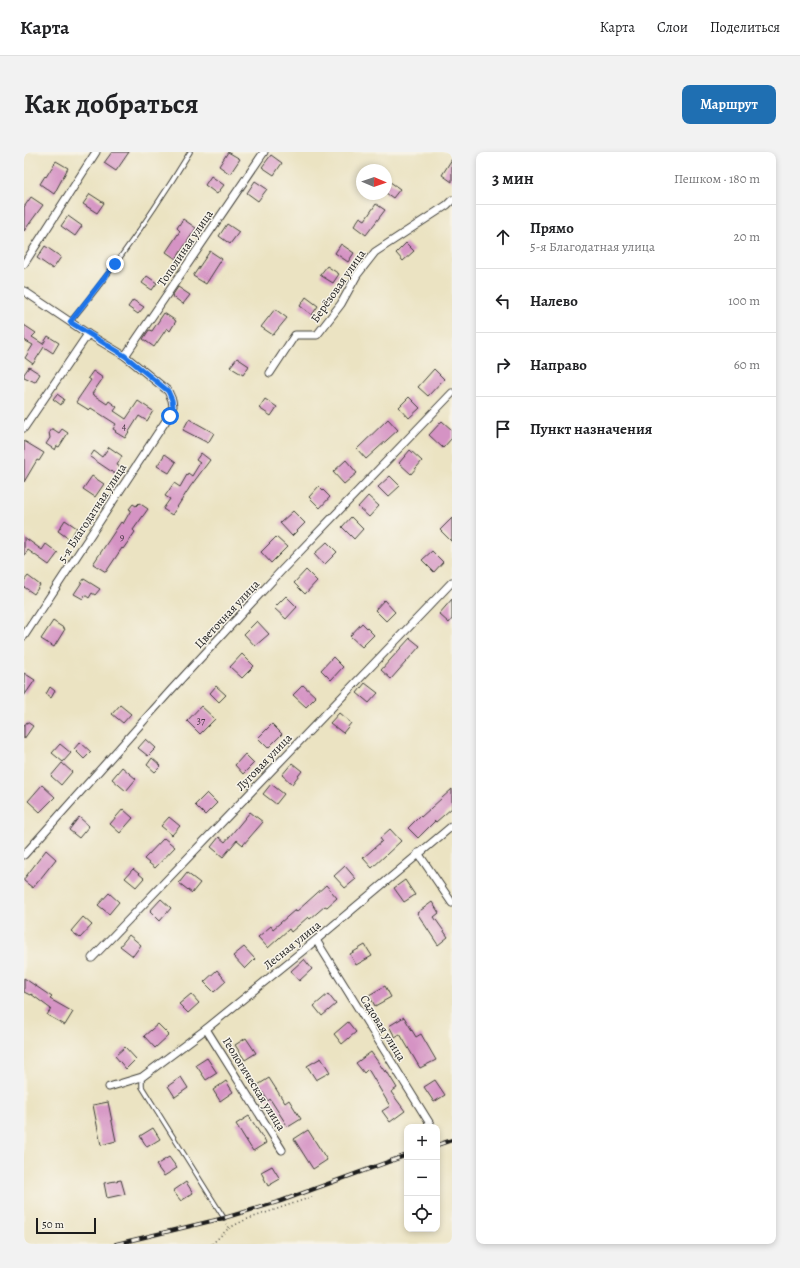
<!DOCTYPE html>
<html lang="ru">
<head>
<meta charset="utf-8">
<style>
  :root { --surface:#fff; --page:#f2f2f2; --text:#202124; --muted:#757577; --line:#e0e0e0; --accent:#1f6fb2 }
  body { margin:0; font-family:Alegreya,serif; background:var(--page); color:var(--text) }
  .controls { position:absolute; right:12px; bottom:12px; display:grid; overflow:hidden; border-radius:8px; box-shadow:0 2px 6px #0003 }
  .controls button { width:36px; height:36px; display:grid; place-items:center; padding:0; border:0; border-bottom:1px solid var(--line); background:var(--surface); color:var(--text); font:20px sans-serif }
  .compass { position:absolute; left:332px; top:12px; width:36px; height:36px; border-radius:50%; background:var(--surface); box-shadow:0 2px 6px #0003; rotate:92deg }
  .scale { position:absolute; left:12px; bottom:10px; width:60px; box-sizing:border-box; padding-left:4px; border:2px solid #1c1c1c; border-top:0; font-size:11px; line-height:14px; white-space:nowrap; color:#1c1c1c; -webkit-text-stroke:3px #f7f3e8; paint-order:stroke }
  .stop { position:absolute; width:12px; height:12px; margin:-9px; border:3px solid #1a73e8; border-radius:50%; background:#fff }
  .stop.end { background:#1a73e8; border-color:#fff; box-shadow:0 1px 4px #0008 }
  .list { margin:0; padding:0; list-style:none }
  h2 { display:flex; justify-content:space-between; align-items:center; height:52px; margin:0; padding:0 16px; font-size:17px }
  h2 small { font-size:13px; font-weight:400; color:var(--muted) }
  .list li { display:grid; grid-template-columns:26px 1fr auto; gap:12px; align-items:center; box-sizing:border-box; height:64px; padding:0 16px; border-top:1px solid var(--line) }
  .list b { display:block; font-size:15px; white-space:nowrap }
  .list p { margin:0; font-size:13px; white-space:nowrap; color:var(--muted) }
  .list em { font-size:13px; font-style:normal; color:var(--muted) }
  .icon { flex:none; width:22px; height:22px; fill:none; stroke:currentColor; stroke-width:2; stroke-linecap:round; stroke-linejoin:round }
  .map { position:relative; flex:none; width:428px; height:1092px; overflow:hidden; border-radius:8px }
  header { display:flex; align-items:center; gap:24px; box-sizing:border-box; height:56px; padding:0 20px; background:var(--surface); border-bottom:1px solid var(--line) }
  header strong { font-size:19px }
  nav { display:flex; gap:22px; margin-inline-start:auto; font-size:14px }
  .intro { display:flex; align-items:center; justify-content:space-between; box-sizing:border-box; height:96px; padding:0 24px }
  h1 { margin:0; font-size:28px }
  .button { padding:10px 18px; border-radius:8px; background:var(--accent); color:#fff; font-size:14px; font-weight:700 }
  main { display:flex; gap:24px; padding:0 24px }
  aside { flex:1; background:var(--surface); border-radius:8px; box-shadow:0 2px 6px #0003 }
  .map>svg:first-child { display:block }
  .building { fill:#d593c4 }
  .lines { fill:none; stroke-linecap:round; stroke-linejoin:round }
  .service-casing { stroke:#3b3a35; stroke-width:5.5 }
  .minor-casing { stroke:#3b3a35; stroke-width:9 }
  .path { stroke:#3b3a35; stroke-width:1.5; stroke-dasharray:1 3; stroke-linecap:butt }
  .service { stroke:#fff; stroke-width:3.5 }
  .minor { stroke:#fff; stroke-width:7 }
  .rail-casing { stroke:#1c1c1c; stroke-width:4 }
  .rail { stroke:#f7f3e8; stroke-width:2.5; stroke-dasharray:8; stroke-linecap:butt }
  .route { stroke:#1a73e8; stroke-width:5 }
  .labels { text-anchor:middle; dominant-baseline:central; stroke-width:3; stroke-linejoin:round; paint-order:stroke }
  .number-label { font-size:10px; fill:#4a3a46 }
  .street-label { font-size:12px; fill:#1c1c1c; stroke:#f7f3e8 }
</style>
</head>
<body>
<header>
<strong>Карта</strong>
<nav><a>Карта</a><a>Слои</a><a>Поделиться</a></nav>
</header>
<div class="intro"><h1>Как добраться</h1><a class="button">Маршрут</a></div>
<main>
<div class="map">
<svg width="428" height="1092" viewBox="0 0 428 1092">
  <rect width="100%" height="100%" fill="#f7f3e8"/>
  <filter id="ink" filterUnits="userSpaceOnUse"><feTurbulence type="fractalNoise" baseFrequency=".025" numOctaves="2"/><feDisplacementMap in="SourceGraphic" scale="8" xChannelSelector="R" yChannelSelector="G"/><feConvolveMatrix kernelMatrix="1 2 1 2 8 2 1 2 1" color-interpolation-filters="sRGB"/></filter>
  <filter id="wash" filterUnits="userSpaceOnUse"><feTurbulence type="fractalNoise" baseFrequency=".012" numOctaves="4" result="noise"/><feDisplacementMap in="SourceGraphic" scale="16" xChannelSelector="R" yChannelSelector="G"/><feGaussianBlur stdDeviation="0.9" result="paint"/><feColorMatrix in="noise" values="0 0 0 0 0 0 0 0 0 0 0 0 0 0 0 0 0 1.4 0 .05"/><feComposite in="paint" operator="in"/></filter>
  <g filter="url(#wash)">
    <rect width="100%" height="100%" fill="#ebe3c2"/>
    <g id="blocks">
      <g class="building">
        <polygon points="88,0 105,0 92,19 80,11"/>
        <polygon points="204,0 216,7 206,22 195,14"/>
        <polygon points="247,3 258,11 250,23 238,15"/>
        <polygon points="428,7 428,30 418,23"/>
        <polygon points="32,9 44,16 30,42 16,32 21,24 22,25"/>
        <polygon points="187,24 200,33 193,42 181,33"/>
        <polygon points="362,27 376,37 369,46 362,41"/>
        <polygon points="231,29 243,37 234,49 223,41"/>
        <polygon points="66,42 80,51 73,61 59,52"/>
        <polygon points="7,45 19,53 0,79 0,55"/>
        <polygon points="352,52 361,58 342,83 330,74 336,65 341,68"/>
        <polygon points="44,64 58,74 51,84 37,74"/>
        <polygon points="159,67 172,76 152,107 142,100 156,79 153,76"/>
        <polygon points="203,72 215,80 206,92 195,84"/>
        <polygon points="382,91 390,99 379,109 372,101"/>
        <polygon points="317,92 330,101 324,110 311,101"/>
        <polygon points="21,94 37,105 29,117 13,106"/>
        <polygon points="186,99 198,107 182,132 169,124"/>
        <polygon points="303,114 315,122 309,131 296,123"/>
        <polygon points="123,124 133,131 128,138 118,131"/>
        <polygon points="154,135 166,143 159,152 148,144"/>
        <polygon points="282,145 294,154 288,163 276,154"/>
        <polygon points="109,148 120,155 114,162 104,155"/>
        <polygon points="251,157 263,166 249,183 237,175"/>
        <polygon points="140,161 152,169 146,179 143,176 130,195 119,187 125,178 128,179"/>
        <polygon points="0,173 12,181 8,185 19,192 24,184 35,191 29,201 20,195 9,212 1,206 9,193 0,188"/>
        <polygon points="213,206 225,214 219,223 206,215"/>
        <polygon points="5,215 16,222 11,230 0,225 0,222"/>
        <polygon points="410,217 420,227 404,244 394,235"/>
        <polygon points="69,219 79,226 68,242 83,252 85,249 93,255 90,259 102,267 114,249 129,259 123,269 115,264 101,286 91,280 92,279 89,277 92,272 67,256 65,258 52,250 67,228 64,226"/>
        <polygon points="33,242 40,247 37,253 29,247"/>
        <polygon points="385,245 396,256 385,266 375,255"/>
        <polygon points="241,247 253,255 247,264 235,256"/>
        <polygon points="165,267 190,281 184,291 159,278"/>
        <polygon points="364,267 374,278 342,307 333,297"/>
        <polygon points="418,269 428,278 428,286 419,296 405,283"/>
        <polygon points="27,277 29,277 35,281 38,277 44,281 35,295 33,294 31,298 22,292 26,286 25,280"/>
        <polygon points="0,289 20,301 15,309 13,308 0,330"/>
        <polygon points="85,295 98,304 93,313 99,317 94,324 66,305 70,299 78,305"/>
        <polygon points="386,298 398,309 387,322 375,311"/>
        <polygon points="177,301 186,308 166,335 148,363 139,357 146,347 141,344 150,331 156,335 164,321 168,324 176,311 172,308"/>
        <polygon points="141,302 152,310 145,321 133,314"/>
        <polygon points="322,308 333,321 320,332 309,320"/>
        <polygon points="68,324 80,332 71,345 59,337"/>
        <polygon points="366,324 376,334 364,345 354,335"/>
        <polygon points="295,334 306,345 296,356 285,345"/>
        <polygon points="344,344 355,354 345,365 334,355"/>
        <polygon points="115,351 124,357 109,378 111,380 99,397 98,396 82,420 69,412 97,370 99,372 107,358 105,357 109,352 112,354"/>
        <polygon points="269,359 281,371 268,384 256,371"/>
        <polygon points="327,365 339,377 330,387 318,375"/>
        <polygon points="428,366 428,390 416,378"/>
        <polygon points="41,368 53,376 45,387 34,379"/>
        <polygon points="0,385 18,398 22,392 34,401 25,413 4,398 0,404"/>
        <polygon points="252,385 263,395 247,411 237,400"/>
        <polygon points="303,390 313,400 300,413 290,402"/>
        <polygon points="408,399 419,410 410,420 398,408"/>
        <polygon points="282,418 293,429 281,442 270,431"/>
        <polygon points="4,424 16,433 10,442 0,435 0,429"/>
        <polygon points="60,427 76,437 71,443 68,441 65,446 61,443 59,447 50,442"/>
        <polygon points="262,444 273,455 262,467 250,456"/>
        <polygon points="428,447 428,467 425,471 415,462"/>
        <polygon points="360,448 371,460 362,469 351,458"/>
        <polygon points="29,469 41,477 30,495 17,487"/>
        <polygon points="233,469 245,482 231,494 220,482"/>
        <polygon points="338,471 350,483 338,495 326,484"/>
        <polygon points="386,486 396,494 367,527 357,518"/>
        <polygon points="218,502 230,514 218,526 206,515"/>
        <polygon points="309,505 319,515 307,528 297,518"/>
        <polygon points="0,521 11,528 0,544"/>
        <polygon points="341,531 354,541 345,551 333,541"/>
        <polygon points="279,533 292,545 282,555 269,543"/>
        <polygon points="192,534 202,543 195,550 186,541"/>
        <polygon points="26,535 31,539 27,546 22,542"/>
        <polygon points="96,553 107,562 99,571 88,562"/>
        <polygon points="177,554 191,567 176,582 163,569"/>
        <polygon points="315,561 327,571 319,581 306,571"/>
        <polygon points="3,570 9,574 0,587 0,574"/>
        <polygon points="248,572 258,582 244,596 234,586"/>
        <polygon points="122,587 132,596 124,604 114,596"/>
        <polygon points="56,590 67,600 60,607 50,597"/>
        <polygon points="36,592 47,601 39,610 28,601"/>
        <polygon points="221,602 230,611 219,622 211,613"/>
        <polygon points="128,606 137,614 131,620 123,613"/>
        <polygon points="38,611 48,620 37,633 27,624"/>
        <polygon points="268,611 278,619 268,632 258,623"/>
        <polygon points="98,615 112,627 102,639 88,627"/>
        <polygon points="247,632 260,642 252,652 239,642"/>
        <polygon points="18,633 31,645 16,660 4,649"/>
        <polygon points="428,637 428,656 412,670 411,669 394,686 384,676 396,664 397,665"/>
        <polygon points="183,641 193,651 181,663 171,653"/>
        <polygon points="99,657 109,666 96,681 86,672"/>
        <polygon points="226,660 239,670 219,693 213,688 199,705 187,695 195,685 201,690"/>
        <polygon points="55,665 65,674 55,686 45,678"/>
        <polygon points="145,665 156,674 148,683 137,674"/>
        <polygon points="366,677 377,689 348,716 339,706 358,689 356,686"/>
        <polygon points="140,686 151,695 131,716 120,707"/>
        <polygon points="22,698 32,707 9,736 0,729 0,727"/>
        <polygon points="321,714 332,727 321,736 310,724"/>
        <polygon points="109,717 120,726 112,735 101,726"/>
        <polygon points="163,721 176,731 168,741 155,731"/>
        <polygon points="381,728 391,743 380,750 370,736"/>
        <polygon points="302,733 313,746 303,755 301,754 286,767 284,765 267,780 265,777 244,796 234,785 247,774 249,777 271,758 272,760"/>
        <polygon points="85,741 95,750 85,762 74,753"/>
        <polygon points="137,747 147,756 136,769 126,759"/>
        <polygon points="408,750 415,761 410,765 424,785 414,793 393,761"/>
        <polygon points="59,765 68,773 56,786 47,779"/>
        <polygon points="105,783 117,793 109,804 96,794"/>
        <polygon points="341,793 348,804 332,813 326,802"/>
        <polygon points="220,795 231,807 221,817 209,804"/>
        <polygon points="280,807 288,817 275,829 267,819"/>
        <polygon points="193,818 202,829 190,840 180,830"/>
        <polygon points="0,826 28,845 26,847 49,860 41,873 23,863 27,857 7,842 6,843 0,840"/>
        <polygon points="361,834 367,845 351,854 345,843"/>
        <polygon points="167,842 175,851 164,861 155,852"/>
        <polygon points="304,842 312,852 298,864 290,854"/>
        <polygon points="380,865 392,885 397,882 412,908 396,916 376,882 371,885 365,874"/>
        <polygon points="324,870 332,880 318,892 310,882"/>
        <polygon points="134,872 145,883 131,896 120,884"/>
        <polygon points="222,886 232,901 221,908 211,893"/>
        <polygon points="101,895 112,907 102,917 91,904"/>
        <polygon points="347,900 361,920 362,918 373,936 367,940 381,959 366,970 358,959 366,954 344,917 340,921 332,911"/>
        <polygon points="183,906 193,921 182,928 172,913"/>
        <polygon points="297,906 306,920 292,928 283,914"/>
        <polygon points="157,925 164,936 151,945 144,934"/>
        <polygon points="245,926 261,951 265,948 277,967 264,975 246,947 244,949 234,933"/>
        <polygon points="411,928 421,943 410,950 400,935"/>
        <polygon points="202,929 209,940 196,949 189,938"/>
        <polygon points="84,950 92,989 77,993 69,953"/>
        <polygon points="225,964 242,991 229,999 212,972"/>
        <polygon points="129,976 136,987 123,995 116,984"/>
        <polygon points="284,978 303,1008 289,1017 270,987"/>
        <polygon points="145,1005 153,1016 140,1024 132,1013"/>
        <polygon points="248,1014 256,1027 244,1034 237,1020"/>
        <polygon points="97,1028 101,1042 83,1046 80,1031"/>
        <polygon points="162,1030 169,1041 157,1049 149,1039"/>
      </g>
    </g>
  </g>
  <g filter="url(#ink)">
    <use href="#blocks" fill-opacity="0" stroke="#3b3a35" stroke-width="1"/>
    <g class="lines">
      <defs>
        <g id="service">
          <path d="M46,170C90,117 130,59 166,0"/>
          <polyline points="118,926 118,935 200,1066"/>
        </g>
        <g id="minor">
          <polyline points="0,112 72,0"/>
          <polyline points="0,139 64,182 101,204 144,239 148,248 149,254 145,264 0,484"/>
          <polyline points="101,204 240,0"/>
          <polyline points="246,221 271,183 293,183 317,152 333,123 351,100 423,53 428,48"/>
          <polyline points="0,276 64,182"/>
          <polyline points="394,701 428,751"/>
          <polyline points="0,703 148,537 258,418 428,241"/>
          <polyline points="292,788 408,975"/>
          <polyline points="68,806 428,430"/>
          <polyline points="182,877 258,998"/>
          <polyline points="85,935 118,925 182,877 292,788 428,674"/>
        </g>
      </defs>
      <use href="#service" class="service-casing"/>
      <use href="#minor" class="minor-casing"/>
      <g class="path">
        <polyline points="205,1076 221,1068 288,1045"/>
        <polyline points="188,1092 205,1076 202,1072"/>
      </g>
      <use href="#service" class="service"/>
      <use href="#minor" class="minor"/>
      <defs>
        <g id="rail">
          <polyline points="413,993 428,988"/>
          <polyline points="92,1092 200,1066 257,1049 383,1003"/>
        </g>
      </defs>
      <use href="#rail" class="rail-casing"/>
      <use href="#rail" class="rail"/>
    </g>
  </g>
  <g class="lines" filter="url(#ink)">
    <polyline class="route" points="91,112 46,170 101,204 144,239 148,248 149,254 146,264"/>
  </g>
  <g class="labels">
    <g class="number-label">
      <text x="100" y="274">4</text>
      <text x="98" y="384">9</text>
      <text x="177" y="568">37</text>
    </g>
    <g class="street-label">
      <text transform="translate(161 96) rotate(-56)">Тополиная улица</text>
      <text transform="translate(314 134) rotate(-55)">Берёзовая улица</text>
      <text transform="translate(68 361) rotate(-57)">5-я Благодатная улица</text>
      <text transform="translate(203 462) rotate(-47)">Цветочная улица</text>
      <text transform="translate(240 610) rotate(-46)">Луговая улица</text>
      <text transform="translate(268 793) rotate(-39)">Лесная улица</text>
      <text transform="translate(359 876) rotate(58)">Садовая улица</text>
      <text transform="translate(230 932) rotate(58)">Геологическая улица</text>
    </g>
  </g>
</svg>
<div class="controls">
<button>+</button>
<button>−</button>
<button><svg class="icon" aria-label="locate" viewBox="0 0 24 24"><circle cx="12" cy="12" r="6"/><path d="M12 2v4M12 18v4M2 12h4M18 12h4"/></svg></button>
</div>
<svg class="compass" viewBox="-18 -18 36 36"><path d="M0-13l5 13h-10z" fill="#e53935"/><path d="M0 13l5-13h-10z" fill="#757577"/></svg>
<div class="scale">50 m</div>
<div class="stop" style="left:146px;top:264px"></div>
<div class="stop end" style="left:91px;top:112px"></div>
</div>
<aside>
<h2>3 мин<small>Пешком · 180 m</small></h2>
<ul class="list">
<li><svg class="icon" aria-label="ahead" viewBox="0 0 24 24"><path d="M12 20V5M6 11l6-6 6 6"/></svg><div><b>Прямо</b><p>5-я Благодатная улица</p></div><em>20 m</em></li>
<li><svg class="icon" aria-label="left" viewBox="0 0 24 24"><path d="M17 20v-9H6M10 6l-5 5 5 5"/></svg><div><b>Налево</b></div><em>100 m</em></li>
<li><svg class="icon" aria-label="right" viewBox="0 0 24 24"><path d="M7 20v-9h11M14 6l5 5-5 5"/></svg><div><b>Направо</b></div><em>60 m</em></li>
<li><svg class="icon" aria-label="arrive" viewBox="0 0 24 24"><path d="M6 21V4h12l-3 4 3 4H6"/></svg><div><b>Пункт назначения</b></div></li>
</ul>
</aside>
</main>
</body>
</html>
